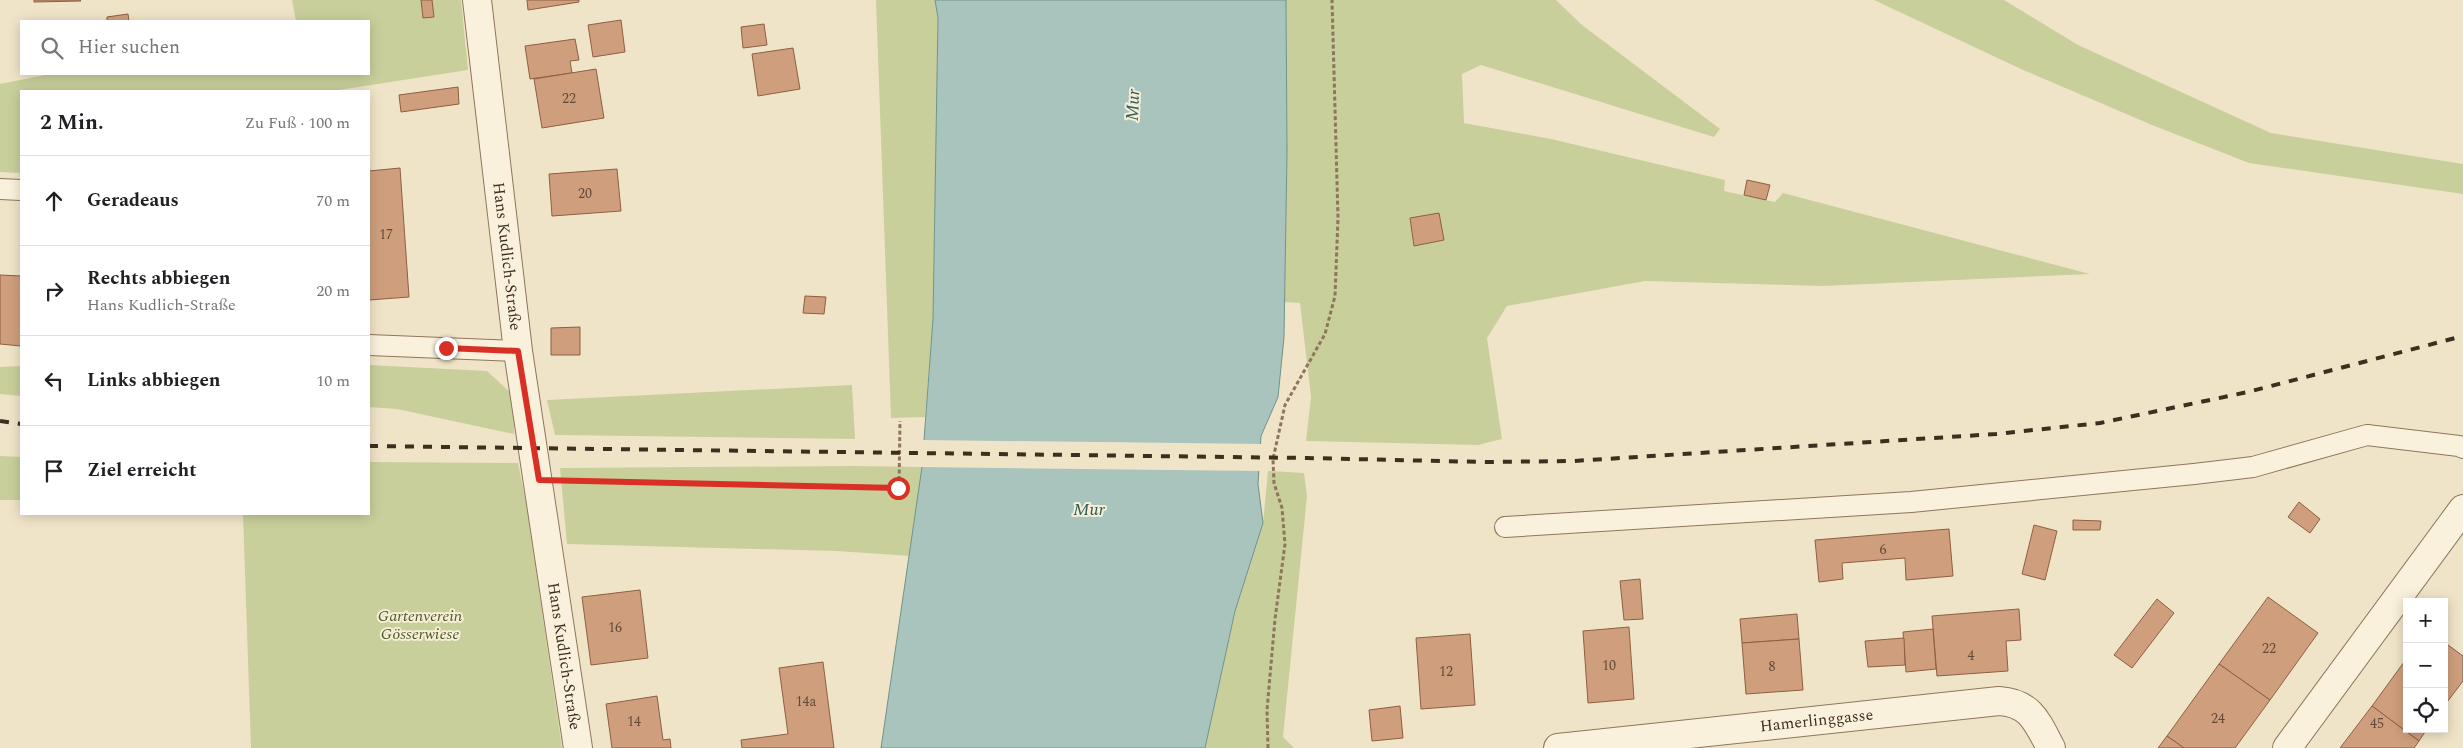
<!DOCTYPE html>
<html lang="de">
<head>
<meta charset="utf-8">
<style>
  :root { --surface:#fff; --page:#f2f2f2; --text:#202124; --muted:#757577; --line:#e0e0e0 }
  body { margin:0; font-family:Spectral,serif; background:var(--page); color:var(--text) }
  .controls { position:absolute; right:15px; bottom:15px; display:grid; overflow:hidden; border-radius:0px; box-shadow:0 2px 12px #0003 }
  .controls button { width:45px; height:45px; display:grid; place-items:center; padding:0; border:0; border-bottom:1px solid var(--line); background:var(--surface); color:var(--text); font:25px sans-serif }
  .stop { position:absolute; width:15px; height:15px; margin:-11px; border:4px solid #d93025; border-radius:50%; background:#fff }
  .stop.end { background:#d93025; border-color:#fff; box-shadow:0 1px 5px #0008 }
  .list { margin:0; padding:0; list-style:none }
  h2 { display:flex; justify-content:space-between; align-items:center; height:65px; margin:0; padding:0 20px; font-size:21px }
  h2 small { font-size:16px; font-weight:400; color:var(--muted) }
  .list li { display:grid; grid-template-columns:32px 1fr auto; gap:15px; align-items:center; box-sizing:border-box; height:90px; padding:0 20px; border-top:1px solid var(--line) }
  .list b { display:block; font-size:19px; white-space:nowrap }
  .list p { margin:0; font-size:16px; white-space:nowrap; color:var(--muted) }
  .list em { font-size:16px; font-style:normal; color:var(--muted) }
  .icon { flex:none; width:28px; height:28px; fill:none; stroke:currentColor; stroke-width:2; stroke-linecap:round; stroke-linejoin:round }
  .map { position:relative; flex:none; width:2463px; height:748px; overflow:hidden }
  .search { position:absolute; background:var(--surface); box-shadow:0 2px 12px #0003; left:20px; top:20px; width:350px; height:55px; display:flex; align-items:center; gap:12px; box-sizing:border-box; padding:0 18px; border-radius:0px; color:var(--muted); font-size:19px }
  .panel { position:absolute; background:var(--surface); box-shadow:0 2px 12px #0003; left:20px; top:90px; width:350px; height:425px; border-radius:0px }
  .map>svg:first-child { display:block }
  .green { fill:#c9cf9b }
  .water { fill:#a9c4bc; stroke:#6f938a }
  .pier { fill:#f0e4c8 }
  .building { fill:#cf9f7d; stroke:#8d5f41 }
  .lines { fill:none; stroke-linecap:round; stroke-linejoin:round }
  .service-casing { stroke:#8d765c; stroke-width:22 }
  .minor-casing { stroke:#8d765c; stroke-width:30 }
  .tertiary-casing { stroke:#8d765c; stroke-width:30 }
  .path { stroke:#8d765c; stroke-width:3; stroke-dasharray:4 2.5; stroke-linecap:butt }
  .service { stroke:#faf1dc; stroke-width:20 }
  .minor { stroke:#faf1dc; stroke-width:28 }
  .tertiary { stroke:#faf1dc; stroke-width:28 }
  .rail { stroke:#3d2e20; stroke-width:4; stroke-dasharray:9 9; stroke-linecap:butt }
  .route { stroke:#d93025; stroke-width:6 }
  .labels { text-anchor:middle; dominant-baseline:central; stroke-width:4; stroke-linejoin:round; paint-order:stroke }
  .number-label { font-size:14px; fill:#624a37 }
  .street-label { font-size:16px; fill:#3d2e20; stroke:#f7eed8 }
  .park-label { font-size:16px; font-style:italic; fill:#4d5a26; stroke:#f7eed8 }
  .water-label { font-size:18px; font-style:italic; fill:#2f5d5a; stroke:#f7eed8 }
</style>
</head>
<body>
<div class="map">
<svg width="2463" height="748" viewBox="0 0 2463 748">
  <rect width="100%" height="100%" fill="#f0e4c8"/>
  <g class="green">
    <polygon points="292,0 461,0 468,70 332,91 21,91 21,173 0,172 0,84 50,74 369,74 369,21 296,21"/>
    <polygon points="876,0 935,0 938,17 933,319 925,417 891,418"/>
    <polygon points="1286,0 1556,0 1582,25 1720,129 1714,137 1481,65 1462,74 1464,123 1551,139 1725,180 1724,191 1775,202 1783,193 2090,274 1823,286 1645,281 1507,306 1487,338 1502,439 1478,445 1306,441 1311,397 1300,303 1284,302 1287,153"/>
    <polygon points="1874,0 2004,0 2078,45 2271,133 2463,164 2463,194 2249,163 2152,125 2021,69"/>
    <polygon points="369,365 487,371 513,395 514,434 397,409 369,407"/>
    <polygon points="21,366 21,396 0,394 0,367"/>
    <polygon points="852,385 855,439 555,435 547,400"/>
    <polygon points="0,456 21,457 21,500 0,500"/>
    <polygon points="369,462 518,463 526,502 562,748 251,748 243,514 369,514"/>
    <polygon points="854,466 922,467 911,556 836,551 567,544 560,468"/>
    <polygon points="1268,471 1304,473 1307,496 1283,737 1294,748 1205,748 1235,611 1263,523"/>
  </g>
  <polygon class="water" points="935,0 1286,0 1287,153 1284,337 1278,397 1261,436 1258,484 1263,523 1235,611 1205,748 881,748 922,467 933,319 938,18"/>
  <polygon class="pier" points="921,440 1263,444 1261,471 920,467"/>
  <g class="building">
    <polygon points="34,0 80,0 81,1 34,2"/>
    <polygon points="421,0 432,0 434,17 423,18"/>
    <polygon points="527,0 579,0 579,2 528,10"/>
    <polygon points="128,14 129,21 107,21 107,17"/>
    <polygon points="621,20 625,52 593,57 588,25"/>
    <polygon points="764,24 767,45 743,48 741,27"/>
    <polygon points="575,39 579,60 570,61 572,73 530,79 525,46"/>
    <polygon points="793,48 800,89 758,96 752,54"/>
    <polygon points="596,69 604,118 542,128 534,79"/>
    <polygon points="458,87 459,104 401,112 399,95"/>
    <polygon points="400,168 409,297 369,300 369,171"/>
    <polygon points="617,169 621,211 552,216 549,174"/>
    <polygon points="1747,180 1770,185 1766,200 1744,195"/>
    <polygon points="1439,213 1444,240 1414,246 1410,218"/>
    <polygon points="0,275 21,276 21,346 0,344"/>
    <polygon points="805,296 826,297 824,314 803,313"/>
    <polygon points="580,327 580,355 551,355 551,328"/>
    <polygon points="2299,502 2320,519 2310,533 2288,517"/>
    <polygon points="2073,520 2101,521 2100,530 2073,530"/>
    <polygon points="2034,525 2057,531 2045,580 2022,574"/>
    <polygon points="1949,529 1953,576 1906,580 1905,558 1842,563 1843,579 1819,582 1815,540"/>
    <polygon points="1640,579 1643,619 1624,620 1620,581"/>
    <polygon points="640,590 648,658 591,665 582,597"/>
    <polygon points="2268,597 2318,633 2270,700 2219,664"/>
    <polygon points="2157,599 2174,613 2132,668 2114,655"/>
    <polygon points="2019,609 2021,640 2006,641 2008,671 1937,676 1932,616"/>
    <polygon points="1797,614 1799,639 1742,643 1740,619"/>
    <polygon points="1629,627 1634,699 1588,703 1583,631"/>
    <polygon points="1933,629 1936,669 1906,672 1903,632"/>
    <polygon points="1470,634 1475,705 1421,709 1416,638"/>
    <polygon points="1904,638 1905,665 1868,667 1865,641"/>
    <polygon points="1799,639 1803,690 1746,694 1742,643"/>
    <polygon points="2444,642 2463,656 2463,681 2444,706"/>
    <polygon points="2407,658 2407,729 2427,729 2419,741 2372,706"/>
    <polygon points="823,662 834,748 742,748 741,740 788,734 779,668"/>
    <polygon points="2219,664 2270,700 2235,748 2184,748 2167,736"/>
    <polygon points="657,696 663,740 670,739 671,748 612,748 606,704"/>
    <polygon points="1400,706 1403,738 1372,741 1369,710"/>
    <polygon points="2372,706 2419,741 2414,748 2340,748"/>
    <polygon points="2167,736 2184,748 2158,748"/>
  </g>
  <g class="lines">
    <defs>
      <g id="service">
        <polyline points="0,189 21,190"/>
        <polyline points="369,345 518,351"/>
        <polyline points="1505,527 1911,502 2194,474 2253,467 2367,435 2459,446 2463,448"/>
      </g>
      <g id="minor">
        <path id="s1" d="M477,0L518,351L578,748"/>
        <path id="s2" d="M1558,748L1999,701C2031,703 2037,722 2051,748"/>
      </g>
      <polyline id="tertiary" points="2287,748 2463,509"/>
    </defs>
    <use href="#service" class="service-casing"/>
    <use href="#minor" class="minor-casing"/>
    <use href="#tertiary" class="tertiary-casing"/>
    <g class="path">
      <polyline points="569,480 899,488 900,421"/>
      <polyline points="1268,748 1267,710 1275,619 1285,544 1282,508 1274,483 1273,459 1285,405 1325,334 1335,296 1338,218 1332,0"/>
    </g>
    <use href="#service" class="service"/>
    <use href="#minor" class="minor"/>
    <use href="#tertiary" class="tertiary"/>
    <g class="rail">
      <polyline points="0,421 21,424"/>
      <polyline points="369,446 1307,458 1485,462 1574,461 1996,434 2100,423 2248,392 2463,336"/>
    </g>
  </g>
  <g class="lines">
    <polyline class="route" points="446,348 518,351 539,480 898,488"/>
  </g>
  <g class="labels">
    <g class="number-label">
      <text x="569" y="98">22</text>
      <text x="585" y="193">20</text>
      <text x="386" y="234">17</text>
      <text x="1883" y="549">6</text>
      <text x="615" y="627">16</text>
      <text x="2269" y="648">22</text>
      <text x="1971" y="655">4</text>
      <text x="1609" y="665">10</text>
      <text x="1772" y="666">8</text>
      <text x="1446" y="671">12</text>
      <text x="806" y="701">14a</text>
      <text x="2218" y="718">24</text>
      <text x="634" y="721">14</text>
      <text x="2377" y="723">45</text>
    </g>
    <g class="street-label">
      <text stroke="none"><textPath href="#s1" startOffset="258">Hans Kudlich-Straße</textPath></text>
      <text stroke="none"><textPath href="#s1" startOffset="662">Hans Kudlich-Straße</textPath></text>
      <text stroke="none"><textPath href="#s2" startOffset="260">Hamerlinggasse</textPath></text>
    </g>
    <g class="park-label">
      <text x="420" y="616">Gartenverein<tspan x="420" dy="18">Gösserwiese</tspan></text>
    </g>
    <g class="water-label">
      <text transform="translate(1133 105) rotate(-87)">Mur</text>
      <text x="1089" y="509">Mur</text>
    </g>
  </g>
</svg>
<div class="controls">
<button>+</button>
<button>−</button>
<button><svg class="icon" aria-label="locate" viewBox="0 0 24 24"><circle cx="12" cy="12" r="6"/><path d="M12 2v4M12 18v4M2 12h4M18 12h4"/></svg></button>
</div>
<div class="stop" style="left:898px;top:488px"></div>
<div class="stop end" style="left:446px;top:348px"></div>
<div class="search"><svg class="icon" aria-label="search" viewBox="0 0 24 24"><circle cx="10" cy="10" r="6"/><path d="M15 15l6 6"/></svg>Hier suchen</div>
<section class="panel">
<h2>2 Min.<small>Zu Fuß · 100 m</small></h2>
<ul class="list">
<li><svg class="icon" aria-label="ahead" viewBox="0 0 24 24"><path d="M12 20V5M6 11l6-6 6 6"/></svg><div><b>Geradeaus</b></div><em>70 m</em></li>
<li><svg class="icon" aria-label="right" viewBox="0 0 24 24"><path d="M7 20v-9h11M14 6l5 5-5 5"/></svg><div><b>Rechts abbiegen</b><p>Hans Kudlich-Straße</p></div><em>20 m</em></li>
<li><svg class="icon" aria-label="left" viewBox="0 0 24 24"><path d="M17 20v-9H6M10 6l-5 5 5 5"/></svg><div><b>Links abbiegen</b></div><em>10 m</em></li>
<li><svg class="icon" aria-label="arrive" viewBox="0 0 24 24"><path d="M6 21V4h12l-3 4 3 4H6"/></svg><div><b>Ziel erreicht</b></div></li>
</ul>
</section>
</div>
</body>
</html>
